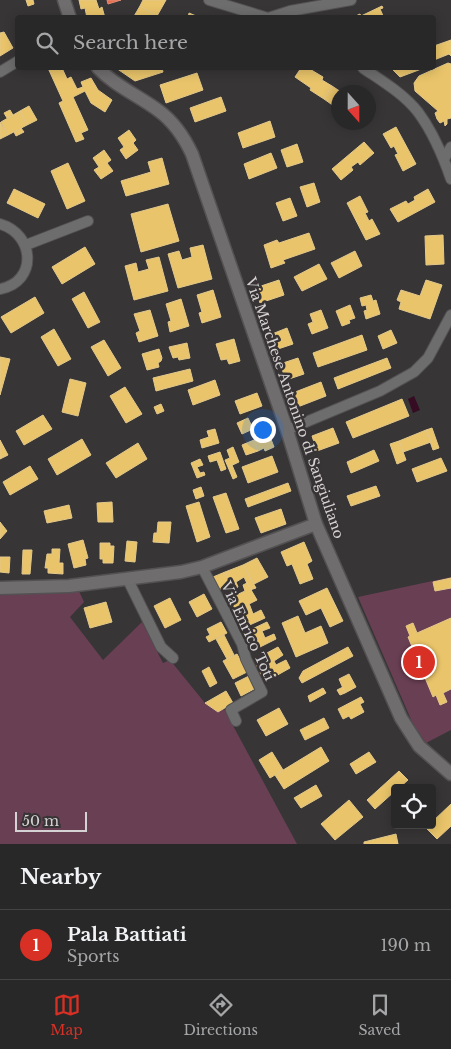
<!DOCTYPE html>
<html lang="en">
<head>
<meta charset="utf-8">
<style>
  :root { --surface:#292828; --page:#313030; --text:#f1f3f6; --muted:#a5a6a8; --line:#454445; --accent:#d93025 }
  body { margin:0; font-family:"Libre Baskerville",serif; background:var(--page); color:var(--text) }
  .controls { position:absolute; right:15px; bottom:15px; display:grid; overflow:hidden; border-radius:5px; box-shadow:0 2px 12px #0003 }
  .controls button { width:45px; height:45px; display:grid; place-items:center; padding:0; border:0; border-bottom:1px solid var(--line); background:var(--surface); color:var(--text); font:25px sans-serif }
  .compass { position:absolute; left:331px; top:85px; width:45px; height:45px; border-radius:50%; background:var(--surface); box-shadow:0 2px 12px #0003; rotate:159deg }
  .scale { position:absolute; left:15px; bottom:12px; width:72px; box-sizing:border-box; padding-left:5px; border:2px solid #d5d2d3; border-top:0; font-size:14px; line-height:18px; white-space:nowrap; color:#d5d2d3; -webkit-text-stroke:4px #383435; paint-order:stroke }
  .you { position:absolute; left:262px; top:429px; width:18px; height:18px; margin:-12px; border:4px solid #fff; border-radius:50%; background:#1a73e8; box-shadow:0 0 0 8px #1a73e833 }
  .badge { display:grid; place-items:center; width:32px; height:32px; border-radius:50%; background:var(--accent); color:#fff; font-size:16px; font-weight:700 }
  .pin { position:absolute; translate:-50% -50%; border:2px solid #fff; box-shadow:0 1px 5px #0006 }
  .list { margin:0; padding:0; list-style:none }
  h2 { display:flex; justify-content:space-between; align-items:center; height:65px; margin:0; padding:0 20px; font-size:21px }
  h2 small { font-size:16px; font-weight:400; color:var(--muted) }
  .list li { display:grid; grid-template-columns:32px 1fr auto; gap:15px; align-items:center; box-sizing:border-box; height:70px; padding:0 20px; border-top:1px solid var(--line) }
  .list b { display:block; font-size:19px; white-space:nowrap }
  .list p { margin:0; font-size:16px; white-space:nowrap; color:var(--muted) }
  .list em { font-size:16px; font-style:normal; color:var(--muted) }
  .icon { flex:none; width:28px; height:28px; fill:none; stroke:currentColor; stroke-width:2; stroke-linecap:round; stroke-linejoin:round }
  .map { position:relative; flex:none; width:451px; height:844px; overflow:hidden }
  .search { position:absolute; background:var(--surface); box-shadow:0 2px 12px #0003; left:15px; right:15px; top:15px; height:55px; display:flex; align-items:center; gap:12px; box-sizing:border-box; padding:0 18px; border-radius:5px; color:var(--muted); font-size:19px }
  .sheet { height:135px; background:var(--surface) }
  nav { display:flex; justify-content:space-around; align-items:center; box-sizing:border-box; height:70px; border-top:1px solid var(--line); background:var(--surface); font-size:14px; color:var(--muted) }
  nav a { display:grid; justify-items:center; gap:2px }
  nav .on { color:var(--accent) }
  .map>svg:first-child { display:block }
  .green { fill:#693f53 }
  .water { fill:#360c23 }
  .homes { fill:#e9c46a; stroke:#e3c88a }
  .shops { fill:#e76f51; stroke:#e28d78 }
  .lines { fill:none; stroke-linecap:round; stroke-linejoin:round }
  .minor-casing { stroke:#535152; stroke-width:12 }
  .major-casing { stroke:#535152; stroke-width:15 }
  .minor { stroke:#6e6d6d; stroke-width:10 }
  .major { stroke:#6f6d6e; stroke-width:12 }
  .labels { text-anchor:middle; dominant-baseline:central; stroke-width:5; stroke-linejoin:round; paint-order:stroke }
  .street-label { font-size:14px; fill:#d5d2d3; stroke:#383435 }
</style>
</head>
<body>
<div class="map">
<svg width="451" height="844" viewBox="0 0 451 844">
  <rect width="100%" height="100%" fill="#373536"/>
  <g class="green">
    <polygon points="451,577 451,730 426,743 413,724 358,597"/>
    <polygon points="79,591 84,602 70,617 103,660 142,622 163,663 170,660 205,703 218,712 224,709 297,844 0,844 0,594"/>
  </g>
  <polygon class="water" points="414,396 420,410 413,413 408,399"/>
  <g class="homes">
    <polygon points="26,0 33,0 34,4 28,6"/>
    <polygon points="79,0 96,0 99,9 102,7 105,18 87,18 85,8 81,9"/>
    <polygon points="143,0 166,0 157,16 140,6"/>
    <polygon points="140,6 157,16 155,18 133,18"/>
    <polygon points="382,6 383,8 380,9 384,18 351,18 360,14 361,16"/>
    <polygon points="189,13 201,18 188,18"/>
    <polygon points="4,32 13,48 0,56 0,33"/>
    <polygon points="451,40 451,56 449,54 434,60 434,46"/>
    <polygon points="448,63 451,64 451,118 447,119 447,124 445,126 444,121 440,123 437,119 435,113 438,111 415,91 414,83 419,76"/>
    <polygon points="48,68 56,68 56,69 62,68 67,79 71,77 77,89 83,87 81,82 91,78 98,90 112,100 105,112 91,103 85,91 73,97 88,130 81,133 84,139 76,142 59,103 63,101"/>
    <polygon points="116,68 162,68 163,72 135,81"/>
    <polygon points="301,68 308,68 323,77 322,80 332,86 324,99 310,90 311,88 295,77"/>
    <polygon points="391,68 424,68 400,77"/>
    <polygon points="197,73 203,90 166,103 160,85"/>
    <polygon points="332,86 341,92 338,92 338,109 324,99"/>
    <polygon points="221,97 226,111 195,122 190,108"/>
    <polygon points="29,106 37,120 27,125 20,111"/>
    <polygon points="10,110 13,115 7,118 4,113"/>
    <polygon points="20,111 27,125 8,135 1,122"/>
    <polygon points="270,121 275,137 243,148 238,133"/>
    <polygon points="0,122 8,135 0,139"/>
    <polygon points="396,127 416,164 403,171 395,155 398,154 394,146 391,148 383,134"/>
    <polygon points="21,128 24,132 16,136 14,132"/>
    <polygon points="129,130 136,140 133,143 138,150 126,159 120,150 124,147 118,138"/>
    <polygon points="364,142 374,153 360,165 358,162 351,167 353,170 341,180 332,169"/>
    <polygon points="297,144 303,162 287,167 281,150"/>
    <polygon points="104,150 111,160 107,163 113,171 101,179 94,170 99,167 93,158"/>
    <polygon points="271,153 277,168 249,179 244,164"/>
    <polygon points="162,158 169,184 126,196 121,181 151,172 148,162"/>
    <polygon points="68,163 85,201 67,209 51,171"/>
    <polygon points="314,183 320,202 307,207 300,187"/>
    <polygon points="14,189 45,204 38,218 7,203"/>
    <polygon points="428,189 435,202 398,222 390,209 406,201 408,204 415,200 414,197"/>
    <polygon points="360,196 368,212 365,213 369,221 372,219 380,234 366,240 347,203"/>
    <polygon points="290,198 297,216 283,221 276,203"/>
    <polygon points="168,204 179,241 141,252 131,214"/>
    <polygon points="309,233 315,249 283,260 285,263 271,268 264,245 277,240 279,243"/>
    <polygon points="443,235 444,264 426,265 425,236"/>
    <polygon points="203,245 212,279 178,288 168,254 179,251 182,260 192,257 190,248"/>
    <polygon points="85,247 95,264 62,284 52,267"/>
    <polygon points="355,251 362,266 339,278 331,263"/>
    <polygon points="159,257 168,291 134,300 125,266 136,263 138,272 149,269 146,260"/>
    <polygon points="319,264 327,279 302,291 294,277"/>
    <polygon points="279,280 284,295 260,303 255,288"/>
    <polygon points="426,280 442,285 430,319 399,309 401,302 397,300 401,290 420,296"/>
    <polygon points="213,290 221,317 202,323 199,313 202,312 197,295"/>
    <polygon points="84,292 100,322 88,328 72,299"/>
    <polygon points="371,295 373,301 376,300 380,314 366,319 364,311 367,310 366,305 362,306 360,298"/>
    <polygon points="35,297 44,313 11,333 1,317"/>
    <polygon points="181,299 189,326 170,332 168,322 171,321 166,304"/>
    <polygon points="350,305 355,318 349,320 350,323 342,326 336,311"/>
    <polygon points="150,310 158,336 139,342 136,333 140,331 134,314"/>
    <polygon points="321,310 328,328 312,334 308,324 313,322 310,314"/>
    <polygon points="287,328 293,344 278,349 272,334"/>
    <polygon points="54,329 71,359 58,366 41,337"/>
    <polygon points="391,330 397,343 383,349 378,336"/>
    <polygon points="362,335 367,350 318,367 313,353"/>
    <polygon points="234,339 240,361 229,364 227,359 221,360 216,344"/>
    <polygon points="104,340 121,368 108,376 91,347"/>
    <polygon points="187,343 190,358 179,360 178,357 173,358 169,347"/>
    <polygon points="159,349 162,358 161,361 158,363 159,367 147,370 142,354"/>
    <polygon points="0,357 10,359 0,395"/>
    <polygon points="298,358 304,374 286,380 280,364"/>
    <polygon points="387,358 391,368 338,389 334,378"/>
    <polygon points="190,369 193,381 156,391 153,378"/>
    <polygon points="70,379 86,383 78,416 62,412"/>
    <polygon points="215,380 220,395 193,405 188,390"/>
    <polygon points="321,382 326,396 295,408 290,394"/>
    <polygon points="125,387 142,414 126,423 110,396"/>
    <polygon points="257,393 262,406 240,414 235,401"/>
    <polygon points="402,399 409,416 353,438 346,422"/>
    <polygon points="161,404 164,411 157,414 154,407"/>
    <polygon points="43,415 52,429 24,445 16,431"/>
    <polygon points="248,418 253,429 242,434 237,423"/>
    <polygon points="333,428 339,443 317,451 312,436"/>
    <polygon points="432,428 439,448 433,450 426,430"/>
    <polygon points="215,429 219,443 202,448 200,440 209,437 207,431"/>
    <polygon points="426,430 431,442 403,452 399,441"/>
    <polygon points="269,434 274,447 265,451 264,448 258,451 254,440"/>
    <polygon points="82,439 91,455 57,475 48,459"/>
    <polygon points="0,440 8,455 0,459"/>
    <polygon points="254,440 258,451 246,455 242,445"/>
    <polygon points="399,441 406,460 397,464 390,444"/>
    <polygon points="138,443 147,459 116,478 106,463"/>
    <polygon points="233,447 239,462 228,467 225,460 230,458 227,450"/>
    <polygon points="374,450 379,461 351,473 347,462"/>
    <polygon points="220,452 226,469 221,471 217,460 210,462 208,456"/>
    <polygon points="272,456 278,472 248,483 242,467"/>
    <polygon points="441,458 447,471 417,482 412,469"/>
    <polygon points="200,459 203,465 197,467 200,473 204,472 205,475 197,478 191,463"/>
    <polygon points="232,465 237,477 233,479 228,467"/>
    <polygon points="30,466 38,479 10,495 3,482"/>
    <polygon points="288,483 291,491 248,507 245,499"/>
    <polygon points="376,486 380,496 351,506 347,496"/>
    <polygon points="201,487 204,496 196,499 193,490"/>
    <polygon points="226,493 239,529 226,533 213,497"/>
    <polygon points="112,502 113,522 98,522 97,503"/>
    <polygon points="199,502 210,537 197,542 186,506"/>
    <polygon points="69,505 72,518 47,523 44,511"/>
    <polygon points="281,509 286,524 261,533 255,518"/>
    <polygon points="0,522 7,531 0,539"/>
    <polygon points="158,522 171,522 169,543 153,542 154,533 157,533"/>
    <polygon points="83,540 88,558 85,559 86,565 74,568 68,544"/>
    <polygon points="127,541 137,542 135,562 125,561"/>
    <polygon points="304,542 312,561 307,564 313,579 300,584 292,564 287,566 281,552"/>
    <polygon points="100,543 110,543 110,546 114,546 113,563 103,563 103,559 100,559"/>
    <polygon points="52,549 60,549 59,563 63,563 63,574 48,573 48,568 45,568 47,554 52,554"/>
    <polygon points="23,550 32,550 30,574 22,574"/>
    <polygon points="0,557 10,557 9,573 0,572"/>
    <polygon points="257,558 268,577 254,584 243,565"/>
    <polygon points="243,565 256,588 250,590 244,577 236,582 238,587 234,589 225,572"/>
    <polygon points="225,572 231,584 218,591 213,577"/>
    <polygon points="451,578 451,588 435,591 433,582"/>
    <polygon points="247,583 257,600 249,604 250,606 236,613 230,598 245,591 243,585"/>
    <polygon points="327,588 343,621 330,627 321,608 306,615 299,601"/>
    <polygon points="204,594 212,609 197,617 189,602"/>
    <polygon points="170,598 181,620 165,628 154,606"/>
    <polygon points="106,602 112,622 90,628 84,608"/>
    <polygon points="250,606 253,614 261,610 265,618 243,628 236,613"/>
    <polygon points="298,616 305,633 321,626 328,643 296,657 282,623"/>
    <polygon points="451,618 451,689 443,693 447,702 440,705 436,695 433,697 408,637 410,636 406,626 413,623 417,633"/>
    <polygon points="221,622 227,633 209,642 206,637 210,635 207,629"/>
    <polygon points="267,622 270,628 262,631 265,638 274,634 276,639 256,649 248,631"/>
    <polygon points="224,635 234,655 227,659 216,639"/>
    <polygon points="278,647 283,655 274,661 276,665 286,660 290,668 265,682 254,660"/>
    <polygon points="348,647 353,656 302,683 299,678 303,671"/>
    <polygon points="237,654 247,672 233,679 223,661"/>
    <polygon points="209,667 217,683 210,687 202,671"/>
    <polygon points="349,674 356,687 345,693 339,679"/>
    <polygon points="249,676 256,688 241,696 235,683"/>
    <polygon points="343,687 345,693 340,695 337,690"/>
    <polygon points="323,688 326,693 310,702 308,696"/>
    <polygon points="226,691 233,703 218,712 205,703"/>
    <polygon points="361,697 364,702 360,704 364,712 351,719 349,716 343,719 338,709"/>
    <polygon points="279,708 288,724 266,736 257,720"/>
    <polygon points="324,718 329,728 305,740 300,730"/>
    <polygon points="321,747 329,761 284,789 275,775"/>
    <polygon points="272,752 283,770 270,778 259,760"/>
    <polygon points="369,752 376,762 356,774 350,764"/>
    <polygon points="399,771 408,780 399,788 395,788 395,791 375,809 367,800"/>
    <polygon points="316,785 322,796 301,808 294,798"/>
    <polygon points="349,800 363,817 335,840 321,824"/>
    <polygon points="451,804 451,826 437,839 426,828 429,825 432,825 432,822"/>
    <polygon points="396,834 398,844 364,844 364,842"/>
  </g>
  <polygon class="shops" points="107,0 121,0 108,4"/>
  <g class="lines">
    <defs>
      <g id="minor">
        <polyline points="209,0 268,18"/>
        <polyline points="268,18 290,11 351,0"/>
        <path d="M363,68C382,81 404,94 418,112C433,132 443,156 451,179"/>
        <polyline points="0,72 18,61"/>
        <polyline points="444,159 451,147"/>
        <path d="M0,224C35,234 38,282 0,289"/>
        <polyline points="26,245 88,221"/>
        <polyline points="287,430 380,391 414,372 428,358 451,315"/>
        <polyline points="202,567 242,644 246,659 262,692 231,710 236,721"/>
        <polyline points="128,580 161,647 173,658"/>
      </g>
      <g id="major">
        <polyline points="64,0 70,18"/>
        <path d="M98,68C115,86 139,96 159,111C174,122 184,137 192,154L287,430L316,524L401,718L419,746L451,774"/>
        <polyline points="0,588 69,586 181,572 202,567 316,524"/>
      </g>
    </defs>
    <use href="#minor" class="minor-casing"/>
    <use href="#major" class="major-casing"/>
    <use href="#minor" class="minor"/>
    <use href="#major" class="major"/>
  </g>
  <g class="labels">
    <g class="street-label">
      <text transform="translate(295 408) rotate(71)">Via Marchese Antonino di Sangiuliano</text>
      <text transform="translate(248 631) rotate(65)">Via Enrico Toti</text>
    </g>
  </g>
</svg>
<div class="controls">
<button><svg class="icon" aria-label="locate" viewBox="0 0 24 24"><circle cx="12" cy="12" r="6"/><path d="M12 2v4M12 18v4M2 12h4M18 12h4"/></svg></button>
</div>
<svg class="compass" viewBox="-18 -18 36 36"><path d="M0-13l5 13h-10z" fill="#e53935"/><path d="M0 13l5-13h-10z" fill="#a5a6a8"/></svg>
<div class="scale">50 m</div>
<div class="you"></div>
<div class="pin badge" style="left:419px;top:662px">1</div>
<div class="search"><svg class="icon" aria-label="search" viewBox="0 0 24 24"><circle cx="10" cy="10" r="6"/><path d="M15 15l6 6"/></svg>Search here</div>
</div>
<section class="sheet">
<h2>Nearby<small></small></h2>
<ul class="list">
<li><span class="badge">1</span><div><b>Pala Battiati</b><p>Sports</p></div><em>190 m</em></li>
</ul>
</section>
<nav>
<a class="on"><svg class="icon" aria-label="map" viewBox="0 0 24 24"><path d="M3 6l6-2 6 2 6-2v14l-6 2-6-2-6 2zM9 4v14M15 6v14"/></svg>Map</a>
<a><svg class="icon" aria-label="directions" viewBox="0 0 24 24"><path d="M12 3l9 9-9 9-9-9zM9 14v-3h6M13 9l2 2-2 2"/></svg>Directions</a>
<a><svg class="icon" aria-label="saved" viewBox="0 0 24 24"><path d="M7 4h10v16l-5-4-5 4z"/></svg>Saved</a>
</nav>
</body>
</html>
